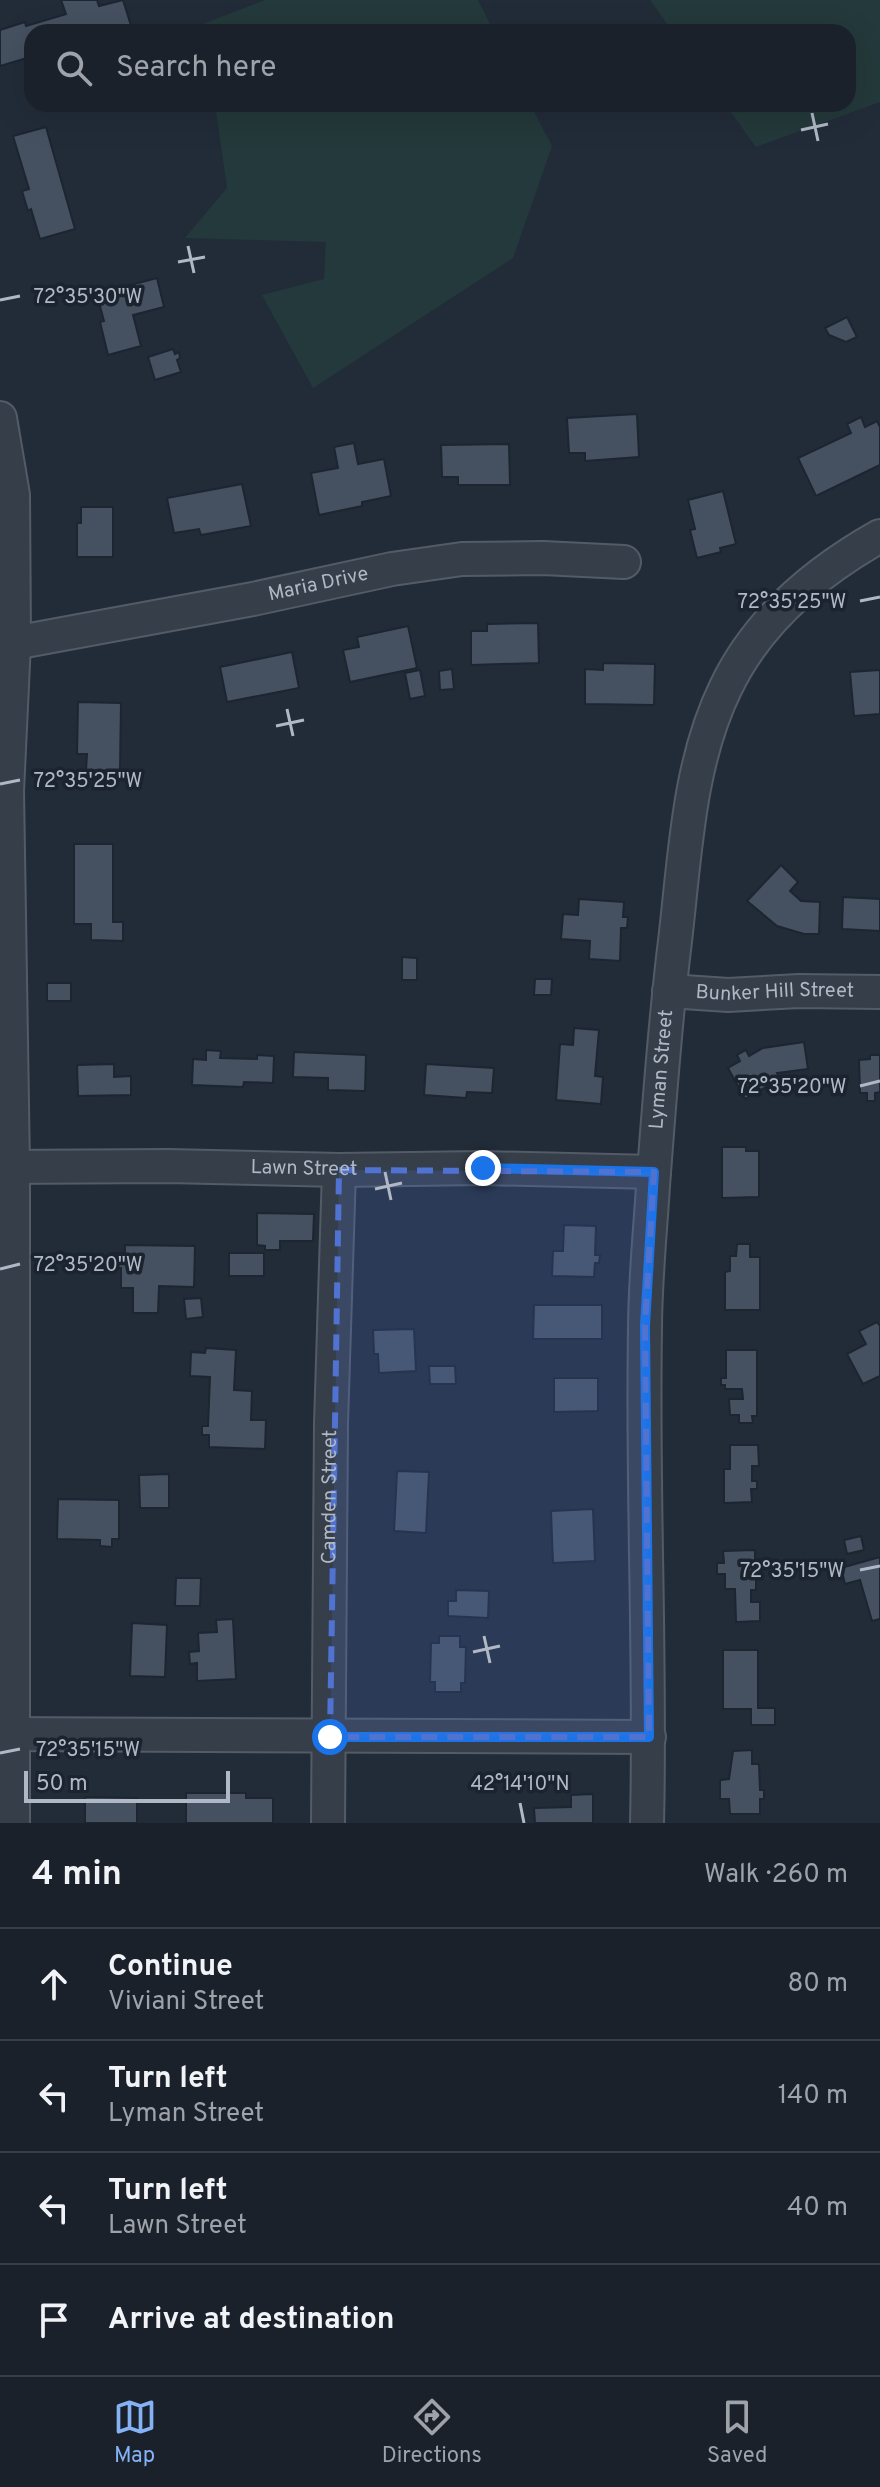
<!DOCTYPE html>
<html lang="en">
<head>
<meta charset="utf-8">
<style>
  :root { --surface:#1a212b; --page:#232933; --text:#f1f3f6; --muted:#9fa3a9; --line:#383e47; --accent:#85b2f5 }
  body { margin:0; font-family:Overpass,sans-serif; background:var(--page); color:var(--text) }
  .scale { position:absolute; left:24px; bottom:20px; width:206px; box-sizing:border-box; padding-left:8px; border:4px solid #b0b8c5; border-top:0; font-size:22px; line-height:28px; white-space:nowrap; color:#b0b8c5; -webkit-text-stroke:6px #1a232e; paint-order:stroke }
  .stop { position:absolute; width:24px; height:24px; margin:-18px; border:6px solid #1a73e8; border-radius:50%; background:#fff }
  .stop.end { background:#1a73e8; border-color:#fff; box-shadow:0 2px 8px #0008 }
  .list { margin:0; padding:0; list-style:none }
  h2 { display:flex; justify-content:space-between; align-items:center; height:104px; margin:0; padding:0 32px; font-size:34px }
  h2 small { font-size:26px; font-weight:400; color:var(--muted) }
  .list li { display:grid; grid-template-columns:52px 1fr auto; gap:24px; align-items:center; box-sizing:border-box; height:112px; padding:0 32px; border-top:2px solid var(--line) }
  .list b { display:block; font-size:30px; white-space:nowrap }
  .list p { margin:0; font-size:26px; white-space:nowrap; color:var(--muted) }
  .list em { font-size:26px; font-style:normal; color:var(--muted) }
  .icon { flex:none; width:44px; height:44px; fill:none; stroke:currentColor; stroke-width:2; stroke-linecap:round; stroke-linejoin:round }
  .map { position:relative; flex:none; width:880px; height:1823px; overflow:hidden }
  .search { position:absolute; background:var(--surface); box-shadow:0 8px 32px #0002; left:24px; right:24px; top:24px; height:88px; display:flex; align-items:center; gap:20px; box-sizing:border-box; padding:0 28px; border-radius:24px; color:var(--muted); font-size:30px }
  .sheet { height:552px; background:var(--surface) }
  nav { display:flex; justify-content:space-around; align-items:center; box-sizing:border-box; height:112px; border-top:2px solid var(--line); background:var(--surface); font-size:22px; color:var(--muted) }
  nav a { display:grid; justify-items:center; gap:4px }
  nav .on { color:var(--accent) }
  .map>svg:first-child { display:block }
  .green { fill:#24393b }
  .building { fill:#455160; stroke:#1c2530; stroke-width:2 }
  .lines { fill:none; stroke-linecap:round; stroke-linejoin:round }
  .minor-casing { stroke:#535b67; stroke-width:36 }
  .minor { stroke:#353e49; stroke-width:32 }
  .route { stroke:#1a73e8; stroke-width:10 }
  .marked { fill:#5073d1; fill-opacity:0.2; stroke:#5073d1; stroke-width:6; stroke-dasharray:16 10; stroke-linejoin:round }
  .ticks { fill:none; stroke:#b0b8c5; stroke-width:3 }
  .labels { text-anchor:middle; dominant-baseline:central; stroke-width:7; stroke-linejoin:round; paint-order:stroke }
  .street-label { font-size:20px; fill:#b0b8c5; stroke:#1a232e }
  .ticks-label { font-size:20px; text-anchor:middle; fill:#b0b8c5; stroke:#1a232e; stroke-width:7; stroke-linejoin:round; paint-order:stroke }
</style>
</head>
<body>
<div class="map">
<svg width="880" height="1823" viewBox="0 0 880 1823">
  <rect width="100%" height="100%" fill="#222c39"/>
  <g class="green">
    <polygon points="265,0 478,0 494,32 191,32 190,29"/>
    <polygon points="650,0 880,0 880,102 756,147 725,104 848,104 848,32 673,32"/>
    <polygon points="215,104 530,104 552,146 513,258 313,388 262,295 324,279 326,242 185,238 227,188"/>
  </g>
  <g class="building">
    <polygon points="61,0 97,0 99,6 123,0 133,32 32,32 32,64 29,65 27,58 0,66 0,30 25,22 26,26 66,14"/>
    <polygon points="46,127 75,229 40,239 31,209 28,211 22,191 29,189 13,136"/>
    <polygon points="157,278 164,307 133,315 141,346 108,355 100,322 104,321 98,299 124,293 123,287"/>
    <polygon points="847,317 857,337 846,342 829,335 825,328"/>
    <polygon points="173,349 175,354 179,352 180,358 177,360 181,372 155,380 148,357"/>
    <polygon points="637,414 639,457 585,461 585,453 569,453 567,418"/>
    <polygon points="861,417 865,427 877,421 880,427 880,465 816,496 798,458 851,433 847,424"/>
    <polygon points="354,443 358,464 384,459 391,496 362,502 362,506 319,515 311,473 338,468 334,447"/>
    <polygon points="509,444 510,485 458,485 458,477 442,477 441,445"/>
    <polygon points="242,484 251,526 201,535 199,529 174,533 167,498"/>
    <polygon points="723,491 736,544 720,548 721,552 697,558 690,530 695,529 688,500"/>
    <polygon points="81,507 113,507 113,557 77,557 77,523 81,523"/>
    <polygon points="538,623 539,663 471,665 471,631 487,631 487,624"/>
    <polygon points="408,626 417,668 350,682 343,650 359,647 357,637"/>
    <polygon points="292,652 299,688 227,702 220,667"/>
    <polygon points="603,663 655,664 654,705 585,704 585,669 603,670"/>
    <polygon points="452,669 454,689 440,690 439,671"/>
    <polygon points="420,670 425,696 410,699 405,673"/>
    <polygon points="880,670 880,714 854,716 850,672"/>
    <polygon points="78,702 121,703 120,771 86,770 87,754 77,754"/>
    <polygon points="74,844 113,844 113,922 123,922 123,941 91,940 91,924 74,924"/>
    <polygon points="781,865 798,882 790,891 801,901 820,902 819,934 804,934 777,926 747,901"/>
    <polygon points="843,897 880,899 880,931 842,929"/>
    <polygon points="579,899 624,902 623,917 628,917 627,928 621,928 620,961 589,959 590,941 561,939 563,914 578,915"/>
    <polygon points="402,957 417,958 417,980 402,980"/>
    <polygon points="535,979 552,979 551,995 534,995"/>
    <rect x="47" y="983" width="24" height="18"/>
    <polygon points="574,1028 599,1030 595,1076 603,1077 601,1104 556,1100 560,1044 573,1045"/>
    <polygon points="804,1042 808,1069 777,1073 780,1079 745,1099 728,1068 740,1061 737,1055 746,1050 749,1056 763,1048"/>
    <polygon points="206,1050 221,1051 220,1058 257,1059 257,1055 274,1056 273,1083 244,1082 243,1087 192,1085 193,1059 206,1060"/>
    <polygon points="294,1052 366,1055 365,1091 328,1090 328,1078 293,1077"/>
    <polygon points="870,1055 880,1055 880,1092 875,1093 875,1101 867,1101 867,1093 860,1093 859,1060 870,1059"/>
    <polygon points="114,1064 114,1077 131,1076 131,1095 78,1096 77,1065"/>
    <polygon points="426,1064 494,1068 492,1093 467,1092 466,1098 424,1095"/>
    <polygon points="722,1147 746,1147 746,1151 759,1151 759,1197 722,1198"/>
    <polygon points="257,1213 314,1214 313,1241 280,1241 280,1250 265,1250 265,1246 257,1245"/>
    <polygon points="564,1225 596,1226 595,1255 600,1255 599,1263 595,1263 594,1277 552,1276 553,1251 563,1251"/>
    <polygon points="737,1244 750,1244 750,1257 760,1257 760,1310 725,1310 725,1272 730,1271 730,1256 736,1256"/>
    <polygon points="125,1245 195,1246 194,1287 159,1286 158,1313 133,1313 133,1288 121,1288 121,1268 110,1268 110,1253 125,1253"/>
    <rect x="229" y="1253" width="35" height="23"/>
    <polygon points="201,1298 203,1317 186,1319 184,1299"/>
    <polygon points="534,1305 602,1305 602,1339 533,1339"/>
    <polygon points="877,1322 880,1326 880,1376 863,1384 847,1354 866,1344 859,1331"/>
    <polygon points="414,1329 416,1371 379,1373 378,1354 374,1354 373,1330"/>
    <polygon points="206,1348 236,1350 234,1390 252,1391 251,1420 266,1420 265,1449 209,1447 209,1435 202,1435 202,1426 208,1426 210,1377 190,1376 191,1352 205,1353"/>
    <polygon points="726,1350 757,1350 757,1416 752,1416 753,1423 739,1423 739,1415 730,1415 729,1399 743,1399 742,1389 725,1389 725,1385 721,1385 721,1378 726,1378"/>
    <polygon points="429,1366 455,1366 456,1384 430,1384"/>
    <polygon points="554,1378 598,1378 598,1411 554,1412"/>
    <polygon points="730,1445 758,1445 759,1466 752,1466 752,1481 757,1481 757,1489 751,1489 752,1502 724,1503 724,1469 730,1469"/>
    <polygon points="397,1471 429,1472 426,1533 394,1531"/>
    <polygon points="169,1474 169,1508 140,1508 139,1475"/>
    <polygon points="58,1499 119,1500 119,1539 112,1539 112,1547 100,1546 100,1540 57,1539"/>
    <polygon points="593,1509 595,1561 553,1563 551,1511"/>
    <polygon points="861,1536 864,1550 847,1554 844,1540"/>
    <polygon points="755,1550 755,1559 763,1559 763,1570 756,1570 756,1590 751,1590 751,1602 760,1602 760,1621 736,1622 735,1589 725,1589 725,1574 717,1574 717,1563 724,1563 723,1551"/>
    <polygon points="880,1557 880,1619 872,1621 860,1580 845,1584 841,1568"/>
    <polygon points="176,1578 201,1578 200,1606 175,1606"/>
    <polygon points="456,1590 489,1591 488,1618 448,1616 448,1601 456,1601"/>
    <polygon points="233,1619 236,1679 197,1681 197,1663 190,1664 189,1652 199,1651 198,1633 217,1632 216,1620"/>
    <polygon points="132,1623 167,1625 165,1677 130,1676"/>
    <polygon points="439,1636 460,1636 460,1647 466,1647 465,1683 461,1683 461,1692 435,1692 435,1682 430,1682 431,1643 439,1643"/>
    <polygon points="723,1650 758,1650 758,1708 775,1708 775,1725 751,1725 751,1709 723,1709"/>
    <polygon points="752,1750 752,1764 759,1764 760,1790 764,1790 764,1799 760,1799 760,1814 730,1814 729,1799 720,1799 720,1780 729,1779 733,1751"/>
    <polygon points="186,1793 246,1793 246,1798 273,1798 273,1823 186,1823"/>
    <polygon points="593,1794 593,1823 535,1823 534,1808 571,1807 571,1795"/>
    <polygon points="85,1797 137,1798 137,1823 85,1823"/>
  </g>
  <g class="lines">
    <defs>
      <g id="minor">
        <polyline points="0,418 13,495 14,643 7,791 13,1167 13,1823"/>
        <path id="s1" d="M14,643L253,599L392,569L462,559L543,558L624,562"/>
        <path id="s2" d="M669,991L728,995L799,991L880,992"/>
        <path id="s3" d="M0,1167L168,1166L339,1170L483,1168L654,1172"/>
        <polyline points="0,1734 649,1737"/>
        <path id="s4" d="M328,1823L331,1424L339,1170"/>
        <path id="s5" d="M647,1823C651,1659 642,1494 645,1330C645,1282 650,1234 653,1186C659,1104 665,1022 675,941C685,857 688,764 726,687C758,620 816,572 880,536"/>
      </g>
    </defs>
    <use href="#minor" class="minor-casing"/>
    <use href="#minor" class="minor"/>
  </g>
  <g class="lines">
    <polyline class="route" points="330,1737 649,1737 645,1326 654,1172 483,1168"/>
  </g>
  <path class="marked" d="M339,1170L654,1172L645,1326L649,1737H330Z"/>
  <path class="ticks" d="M812,113L818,141M801,130L828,124M188,246L194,273M178,262L205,257M0,300L20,296M860,601L880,597M287,709L293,736M276,726L304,720M0,784L20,780M860,1086L880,1081M385,1172L391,1200M375,1189L402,1183M0,1269L20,1264M860,1570L880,1566M484,1636L490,1663M473,1652L500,1646M0,1753L20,1749M520,1803L524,1823"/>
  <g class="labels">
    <g class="street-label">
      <text stroke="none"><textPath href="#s1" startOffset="310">Maria Drive</textPath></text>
      <text stroke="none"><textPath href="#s2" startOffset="106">Bunker Hill Street</textPath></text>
      <text stroke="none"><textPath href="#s5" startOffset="754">Lyman Street</textPath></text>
      <text stroke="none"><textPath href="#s3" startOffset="304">Lawn Street</textPath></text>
      <text stroke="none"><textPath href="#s4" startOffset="326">Camden Street</textPath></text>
    </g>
  </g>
  <g class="ticks-label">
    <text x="88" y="303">72°35'30"W</text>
    <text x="792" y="608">72°35'25"W</text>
    <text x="88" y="787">72°35'25"W</text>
    <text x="792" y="1093">72°35'20"W</text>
    <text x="88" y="1271">72°35'20"W</text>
    <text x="792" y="1577">72°35'15"W</text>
    <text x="88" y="1756">72°35'15"W</text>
    <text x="520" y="1790">42°14'10"N</text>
  </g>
</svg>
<div class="scale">50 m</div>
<div class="stop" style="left:330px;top:1737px"></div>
<div class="stop end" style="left:483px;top:1168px"></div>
<div class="search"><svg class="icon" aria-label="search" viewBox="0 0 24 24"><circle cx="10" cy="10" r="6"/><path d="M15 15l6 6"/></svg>Search here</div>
</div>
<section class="sheet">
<h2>4 min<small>Walk · 260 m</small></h2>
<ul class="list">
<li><svg class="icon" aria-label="ahead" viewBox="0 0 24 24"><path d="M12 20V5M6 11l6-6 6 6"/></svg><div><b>Continue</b><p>Viviani Street</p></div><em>80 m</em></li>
<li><svg class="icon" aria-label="left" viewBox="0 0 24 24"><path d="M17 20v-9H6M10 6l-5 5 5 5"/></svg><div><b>Turn left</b><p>Lyman Street</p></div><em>140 m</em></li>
<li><svg class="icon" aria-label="left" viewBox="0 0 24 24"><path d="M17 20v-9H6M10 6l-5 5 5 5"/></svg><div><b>Turn left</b><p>Lawn Street</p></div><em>40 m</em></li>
<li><svg class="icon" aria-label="arrive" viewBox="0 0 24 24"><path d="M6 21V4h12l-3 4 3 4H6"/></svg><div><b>Arrive at destination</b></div></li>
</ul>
</section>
<nav>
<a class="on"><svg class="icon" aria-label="map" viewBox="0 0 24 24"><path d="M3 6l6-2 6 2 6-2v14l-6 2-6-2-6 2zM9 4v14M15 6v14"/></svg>Map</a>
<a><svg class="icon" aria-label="directions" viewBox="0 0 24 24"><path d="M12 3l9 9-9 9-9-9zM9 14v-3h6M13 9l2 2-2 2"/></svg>Directions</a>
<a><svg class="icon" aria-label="saved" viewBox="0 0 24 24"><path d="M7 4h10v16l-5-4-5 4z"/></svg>Saved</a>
</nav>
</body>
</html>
